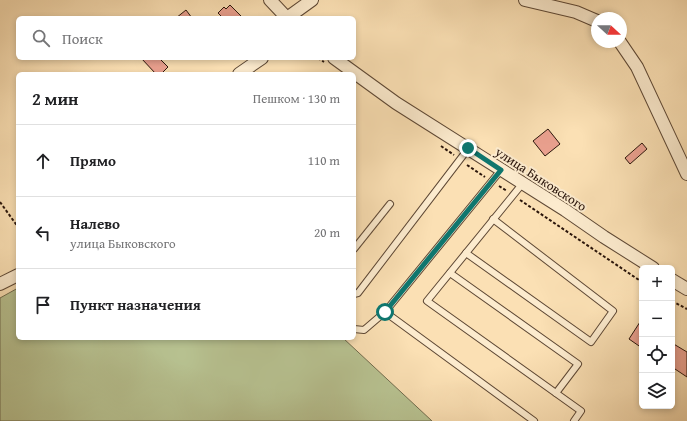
<!DOCTYPE html>
<html lang="ru">
<head>
<meta charset="utf-8">
<style>
  :root { --surface:#fff; --page:#f2f2f2; --text:#202124; --muted:#757577; --line:#e0e0e0 }
  body { margin:0; font-family:"Gentium Book Plus",serif; background:var(--page); color:var(--text) }
  .controls { position:absolute; right:12px; bottom:12px; display:grid; overflow:hidden; border-radius:6px; box-shadow:0 2px 6px #0003 }
  .controls button { width:36px; height:36px; display:grid; place-items:center; padding:0; border:0; border-bottom:1px solid var(--line); background:var(--surface); color:var(--text); font:20px sans-serif }
  .compass { position:absolute; left:591px; top:12px; width:36px; height:36px; border-radius:50%; background:var(--surface); box-shadow:0 2px 6px #0003; rotate:111deg }
  .stop { position:absolute; width:12px; height:12px; margin:-9px; border:3px solid #0f766e; border-radius:50%; background:#fff }
  .stop.end { background:#0f766e; border-color:#fff; box-shadow:0 1px 4px #0008 }
  .list { margin:0; padding:0; list-style:none }
  h2 { display:flex; justify-content:space-between; align-items:center; height:52px; margin:0; padding:0 16px; font-size:17px }
  h2 small { font-size:13px; font-weight:400; color:var(--muted) }
  .list li { display:grid; grid-template-columns:26px 1fr auto; gap:12px; align-items:center; box-sizing:border-box; height:72px; padding:0 16px; border-top:1px solid var(--line) }
  .list b { display:block; font-size:15px; white-space:nowrap }
  .list p { margin:0; font-size:13px; white-space:nowrap; color:var(--muted) }
  .list em { font-size:13px; font-style:normal; color:var(--muted) }
  .icon { flex:none; width:22px; height:22px; fill:none; stroke:currentColor; stroke-width:2; stroke-linecap:round; stroke-linejoin:round }
  .map { position:relative; flex:none; width:687px; height:421px; overflow:hidden }
  .search { position:absolute; background:var(--surface); box-shadow:0 2px 6px #0003; left:16px; top:16px; width:340px; height:44px; display:flex; align-items:center; gap:10px; box-sizing:border-box; padding:0 14px; border-radius:6px; color:var(--muted); font-size:15px }
  .panel { position:absolute; background:var(--surface); box-shadow:0 2px 6px #0003; left:16px; top:72px; width:340px; height:268px; border-radius:6px }
  .map>svg:first-child { display:block }
  .green { fill:#b8c392; stroke:#716c4e }
  .building { fill:#eba190; stroke:#2a150b }
  .lines { fill:none; stroke-linecap:round; stroke-linejoin:round }
  .service-casing { stroke:#5e4835; stroke-width:8 }
  .minor-casing { stroke:#5e4835; stroke-width:14 }
  .path { stroke:#2a150b; stroke-width:2; stroke-dasharray:3 2; stroke-linecap:butt }
  .service { stroke:#fcebce; stroke-width:6 }
  .minor { stroke:#fcebce; stroke-width:12 }
  .route { stroke:#0f766e; stroke-width:5 }
  .labels { text-anchor:middle; dominant-baseline:central; stroke-width:4; stroke-linejoin:round; paint-order:stroke }
  .street-label { font-size:13px; fill:#2a150b; stroke:#fcebce }
</style>
</head>
<body>
<div class="map">
<svg width="687" height="421" viewBox="0 0 687 421">
  <rect width="100%" height="100%" fill="#fbe0b4"/>
  <filter id="stains"><feTurbulence type="fractalNoise" baseFrequency=".005" numOctaves="4"/><feColorMatrix values="0 0 0 0 .2 0 0 0 0 .09 0 0 0 0 .02 0 0 0 .5 -.17"/></filter>
  <radialGradient id="worn" r=".72"><stop offset=".6" stop-color="#630" stop-opacity="0"/><stop offset="1" stop-color="#630" stop-opacity=".3"/></radialGradient>
  <polygon class="green" points="18,288 18,338 343,338 432,421 0,421 0,298"/>
  <g class="building">
    <polygon points="230,5 243,18 223,18 218,13 224,7 226,9"/>
    <polygon points="186,10 192,18 176,18"/>
    <polygon points="141,58 159,58 168,67 161,74 156,74"/>
    <polygon points="548,129 560,144 545,156 533,141"/>
    <polygon points="642,143 647,149 630,164 625,158"/>
    <polygon points="640,322 642,323 642,348 629,339"/>
    <polygon points="672,343 687,352 687,377 672,367"/>
  </g>
  <g class="lines">
    <defs>
      <g id="service">
        <polyline points="501,170 385,312 534,421"/>
        <polyline points="523,183 427,301 581,411 574,421"/>
        <polyline points="354,249 390,204"/>
        <polyline points="466,253 591,342 613,311 493,219"/>
        <polyline points="450,273 578,364 556,393"/>
        <polyline points="354,294 358,293 468,149"/>
        <polyline points="354,329 364,330 385,312"/>
      </g>
      <g id="minor">
        <polyline points="270,0 287,18"/>
        <polyline points="525,0 576,12 597,21"/>
        <polyline points="287,18 312,0"/>
        <polyline points="620,42 637,67 687,174"/>
        <polyline points="334,58 396,103 565,210 604,237 653,268"/>
        <polyline points="239,74 262,58"/>
        <polyline points="672,280 687,289"/>
        <polyline points="0,284 18,275"/>
      </g>
    </defs>
    <use href="#service" class="service-casing"/>
    <use href="#minor" class="minor-casing"/>
    <g class="path">
      <polyline points="318,58 324,62"/>
      <polyline points="441,146 454,155"/>
      <polyline points="467,165 485,177"/>
      <polyline points="499,186 507,191"/>
      <polyline points="520,200 642,282"/>
      <polyline points="0,202 18,227"/>
      <polyline points="672,301 687,309"/>
    </g>
    <use href="#service" class="service"/>
    <use href="#minor" class="minor"/>
  </g>
  <g class="lines">
    <polyline class="route" points="385,312 501,170 468,148"/>
  </g>
  <g class="labels">
    <g class="street-label">
      <text transform="translate(541 179) rotate(33)">улица Быковского</text>
    </g>
  </g>
  <rect width="100%" height="100%" filter="url(#stains)"/>
  <rect width="100%" height="100%" fill="url(#worn)"/>
</svg>
<div class="controls">
<button>+</button>
<button>−</button>
<button><svg class="icon" aria-label="locate" viewBox="0 0 24 24"><circle cx="12" cy="12" r="6"/><path d="M12 2v4M12 18v4M2 12h4M18 12h4"/></svg></button>
<button><svg class="icon" aria-label="layers" viewBox="0 0 24 24"><path d="M12 4l9 5-9 5-9-5zM3 14l9 5 9-5"/></svg></button>
</div>
<svg class="compass" viewBox="-18 -18 36 36"><path d="M0-13l5 13h-10z" fill="#e53935"/><path d="M0 13l5-13h-10z" fill="#757577"/></svg>
<div class="stop" style="left:385px;top:312px"></div>
<div class="stop end" style="left:468px;top:148px"></div>
<div class="search"><svg class="icon" aria-label="search" viewBox="0 0 24 24"><circle cx="10" cy="10" r="6"/><path d="M15 15l6 6"/></svg>Поиск</div>
<section class="panel">
<h2>2 мин<small>Пешком · 130 m</small></h2>
<ul class="list">
<li><svg class="icon" aria-label="ahead" viewBox="0 0 24 24"><path d="M12 20V5M6 11l6-6 6 6"/></svg><div><b>Прямо</b></div><em>110 m</em></li>
<li><svg class="icon" aria-label="left" viewBox="0 0 24 24"><path d="M17 20v-9H6M10 6l-5 5 5 5"/></svg><div><b>Налево</b><p>улица Быковского</p></div><em>20 m</em></li>
<li><svg class="icon" aria-label="arrive" viewBox="0 0 24 24"><path d="M6 21V4h12l-3 4 3 4H6"/></svg><div><b>Пункт назначения</b></div></li>
</ul>
</section>
</div>
</body>
</html>
